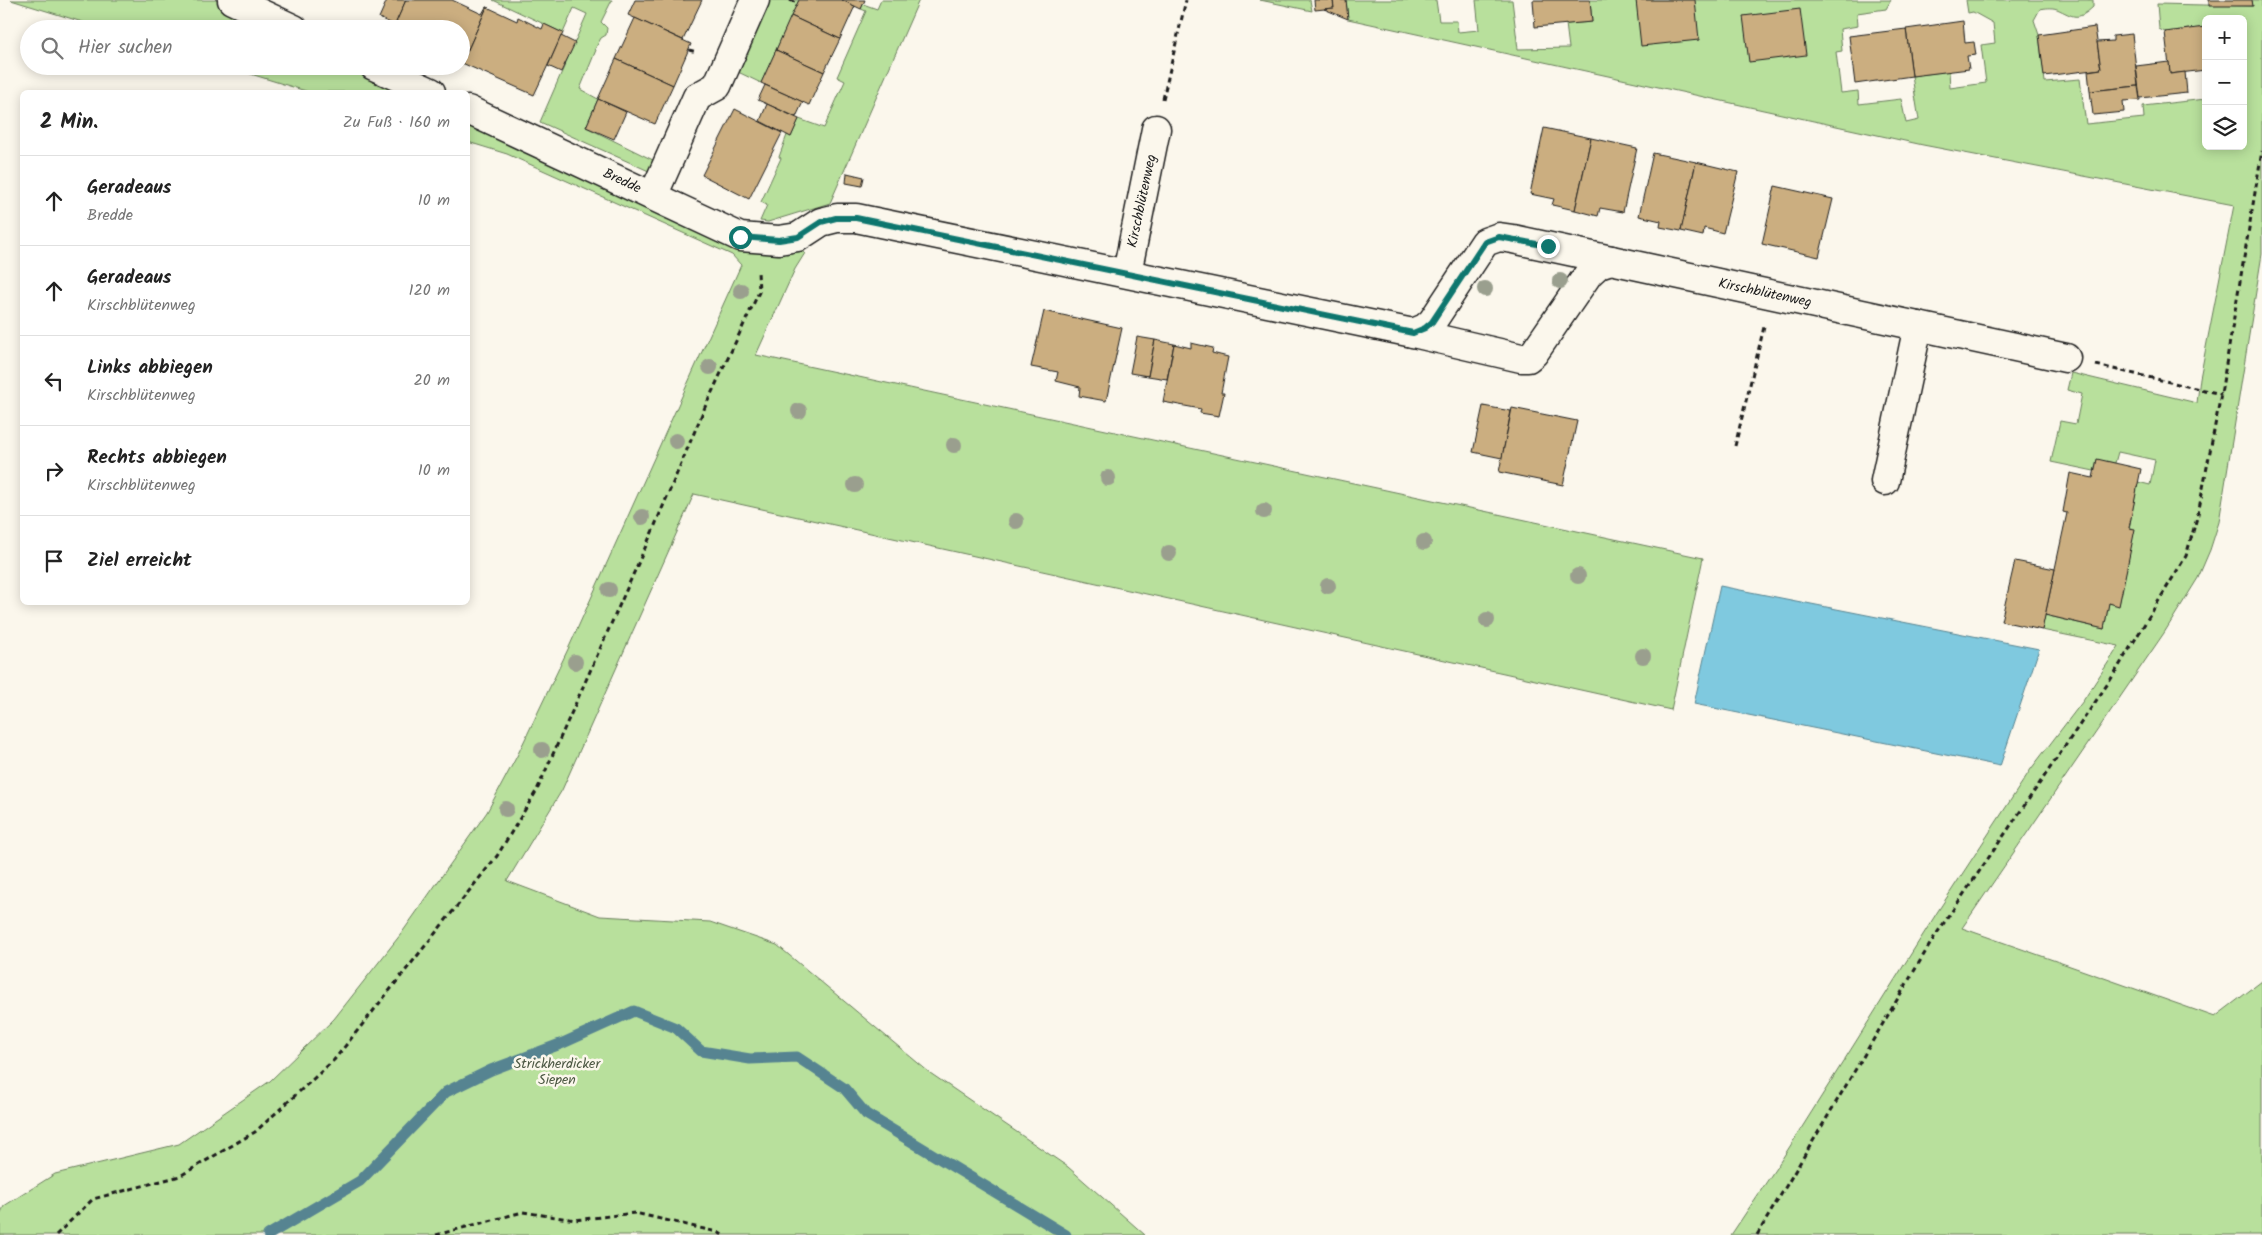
<!DOCTYPE html>
<html lang="de">
<head>
<meta charset="utf-8">
<style>
  :root { --surface:#fff; --page:#f6f6f6; --text:#222; --muted:#767676; --line:#e0e0e0 }
  body { margin:0; font-family:Kalam,sans-serif; background:var(--page); color:var(--text) }
  .controls { position:absolute; right:15px; top:15px; display:grid; overflow:hidden; border-radius:8px; box-shadow:0 2px 12px #0003 }
  .controls button { width:45px; height:45px; display:grid; place-items:center; padding:0; border:0; border-bottom:1px solid var(--line); background:var(--surface); color:var(--text); font:25px sans-serif }
  .stop { position:absolute; width:15px; height:15px; margin:-11px; border:4px solid #0f766e; border-radius:50%; background:#fff }
  .stop.end { background:#0f766e; border-color:#fff; box-shadow:0 1px 5px #0008 }
  .list { margin:0; padding:0; list-style:none }
  h2 { display:flex; justify-content:space-between; align-items:center; height:65px; margin:0; padding:0 20px; font-size:21px }
  h2 small { font-size:16px; font-weight:400; color:var(--muted) }
  .list li { display:grid; grid-template-columns:32px 1fr auto; gap:15px; align-items:center; box-sizing:border-box; height:90px; padding:0 20px; border-top:1px solid var(--line) }
  .list b { display:block; font-size:19px; white-space:nowrap }
  .list p { margin:0; font-size:16px; white-space:nowrap; color:var(--muted) }
  .list em { font-size:16px; font-style:normal; color:var(--muted) }
  .icon { flex:none; width:28px; height:28px; fill:none; stroke:currentColor; stroke-width:2; stroke-linecap:round; stroke-linejoin:round }
  .map { position:relative; flex:none; width:2262px; height:1235px; overflow:hidden }
  .search { position:absolute; background:var(--surface); box-shadow:0 2px 12px #0003; left:20px; top:20px; width:450px; height:55px; display:flex; align-items:center; gap:12px; box-sizing:border-box; padding:0 18px; border-radius:28px; color:var(--muted); font-size:19px }
  .panel { position:absolute; background:var(--surface); box-shadow:0 2px 12px #0003; left:20px; top:90px; width:450px; height:515px; border-radius:8px }
  .map>svg:first-child { display:block }
  .green { fill:#b8e09c; stroke:#6a7e5c }
  .water { fill:#7fc9df; stroke:#578491 }
  .lines { fill:none; stroke-linecap:round; stroke-linejoin:round }
  .stream { stroke:#578491; stroke-width:11 }
  .building { fill:#cbae80; stroke:#1c1c1c }
  .street-casing { stroke:#1c1c1c; stroke-width:31 }
  .path { stroke:#1c1c1c; stroke-width:3; stroke-dasharray:5 4; stroke-linecap:butt }
  .street { stroke:#fbf7ec; stroke-width:28 }
  .tree { fill:#9a9f8e }
  .route { stroke:#0f766e; stroke-width:6 }
  .labels { text-anchor:middle; dominant-baseline:central; stroke-width:5; stroke-linejoin:round; paint-order:stroke }
  .street-label { font-size:14px; fill:#1c1c1c; stroke:#fbf7ec }
  .park-label { font-size:14px; fill:#4b5742; stroke:#fbf7ec }
</style>
</head>
<body>
<div class="map">
<svg width="2262" height="1235" viewBox="0 0 2262 1235">
  <rect width="100%" height="100%" fill="#fbf7ec"/>
  <filter id="ink" filterUnits="userSpaceOnUse"><feTurbulence type="fractalNoise" baseFrequency=".02" numOctaves="2"/><feDisplacementMap in="SourceGraphic" scale="10" xChannelSelector="R" yChannelSelector="G"/><feConvolveMatrix kernelMatrix="1 2 1 2 8 2 1 2 1" color-interpolation-filters="sRGB"/></filter>
  <g filter="url(#ink)">
    <g class="green">
      <polygon points="11,0 232,0 294,29 105,29"/>
      <polygon points="493,0 612,0 601,22 607,28 606,35 601,38 595,49 596,50 580,89 598,99 586,127 657,162 651,172 540,122 587,14 574,8 563,33"/>
      <polygon points="768,0 799,0 761,83 736,71"/>
      <polygon points="881,0 919,0 830,203 768,222 760,221 767,205 761,202 781,158 779,157 787,135 791,137 799,119 824,128 845,81 837,77 866,11 861,9 863,4 877,9"/>
      <polygon points="1260,0 1310,0 1312,11"/>
      <path d="M1346,0H1436L1439,21H1457L1458,32L1479,30L1476,0H1512L1518,49L1569,48L1566,24L1592,22L1590,0H1891L1886,9L1857,13L1858,26L1840,29L1842,51L1836,52L1841,93L1858,91L1859,104L1901,99L1906,123L1919,120L1912,76L1949,71L1950,88L1986,83L1981,45L1995,43L1993,23L1973,12L1968,13L1966,0H2093V7C2077,22 2073,16 2057,9C2052,7 2045,8 2040,9L2034,20L2039,35L2045,82L2080,79L2086,124L2144,118L2143,106L2206,99V146H2243V19H2206V27L2165,32L2159,29L2157,4L2252,6V0H2262V254L2219,522L2210,550L2198,578L2164,633L1962,928L2215,1017L2262,981V1235H1731L1782,1159L1938,911L2031,769L2083,701L2119,646L2042,630L2045,615L2104,629L2109,603L2119,605L2134,530L2129,528L2138,482L2150,485L2155,460L2118,452L2115,463L2097,460L2094,471L2051,462L2060,421L2076,424L2082,394L2067,390L2071,373L2197,403L2200,378L2234,205L1923,145L1348,19Z"/>
      <polygon points="225,66 374,66 431,92 309,92"/>
      <polygon points="468,110 805,253 795,269 756,355 1703,558 1671,710 694,494 562,790 507,881 600,916 710,922 777,945 930,1073 1068,1167 1145,1235 0,1235 0,1215 4,1206 55,1174 179,1144 270,1081 334,1019 401,934 487,812 517,756 570,645 741,265 732,255 507,154 468,142"/>
    </g>
    <polygon class="water" points="1720,586 2039,649 2000,766 1694,704"/>
    <g class="lines">
      <polyline class="stream" points="268,1235 360,1181 446,1092 491,1070 563,1043 634,1011 676,1028 701,1051 750,1059 797,1057 844,1088 866,1114 1066,1235"/>
    </g>
    <g class="building">
      <polygon points="387,0 406,0 395,25 379,18"/>
      <polygon points="406,0 452,0 482,14 486,7 487,7 462,63 461,29 393,29"/>
      <polygon points="635,0 702,0 683,40 628,15"/>
      <polygon points="799,0 842,0 855,6 840,39 791,16"/>
      <polygon points="842,0 865,0 861,9"/>
      <polygon points="1314,0 1333,0 1334,8 1315,10"/>
      <polygon points="1333,0 1346,0 1348,19 1324,9 1334,8"/>
      <polygon points="1533,0 1590,0 1592,22 1535,27"/>
      <polygon points="1636,0 1695,0 1699,40 1641,46"/>
      <polygon points="2209,0 2252,0 2253,6 2209,6"/>
      <polygon points="487,7 517,21 518,17 542,29 544,24 563,33 534,95 462,63"/>
      <polygon points="1800,9 1806,55 1749,62 1743,16"/>
      <polygon points="791,16 840,39 824,72 776,50"/>
      <polygon points="635,18 691,44 673,85 616,59"/>
      <polygon points="1963,21 1965,43 1974,42 1976,55 1967,56 1969,69 1912,76 1906,29"/>
      <polygon points="2095,27 2101,69 2044,76 2039,35"/>
      <polygon points="2206,27 2206,70 2170,74 2165,32"/>
      <polygon points="1906,29 1912,76 1855,84 1849,36"/>
      <polygon points="2132,34 2138,86 2090,91 2088,71 2101,69 2097,42 2113,41 2113,36"/>
      <polygon points="561,36 575,43 561,72 548,66"/>
      <polygon points="776,50 824,72 809,105 761,83"/>
      <polygon points="616,59 673,85 655,124 598,99"/>
      <polygon points="2169,62 2170,74 2185,72 2187,93 2140,98 2136,66"/>
      <polygon points="765,85 803,102 796,117 758,100"/>
      <polygon points="2138,86 2140,100 2123,101 2124,112 2093,115 2090,91"/>
      <polygon points="598,99 626,112 614,139 586,127"/>
      <polygon points="767,104 799,119 791,137 760,121"/>
      <polygon points="735,109 782,133 749,199 702,175"/>
      <polygon points="1544,128 1591,138 1575,210 1552,205 1554,199 1530,194"/>
      <polygon points="1591,138 1637,148 1623,212 1600,208 1598,216 1575,210"/>
      <polygon points="1653,153 1696,162 1681,231 1660,227 1661,221 1639,216"/>
      <polygon points="1696,162 1738,172 1723,233 1704,228 1703,236 1681,231"/>
      <polygon points="847,173 864,177 862,186 846,183"/>
      <polygon points="1775,186 1833,199 1819,257 1762,244"/>
      <polygon points="1044,311 1122,328 1106,401 1079,396 1080,387 1056,381 1058,372 1031,367"/>
      <polygon points="1137,337 1155,340 1148,376 1130,373"/>
      <polygon points="1155,340 1174,344 1167,379 1148,376"/>
      <polygon points="1191,343 1213,348 1212,353 1228,357 1221,393 1224,393 1219,416 1200,413 1201,409 1163,402 1174,344 1191,348"/>
      <polygon points="1483,406 1511,411 1502,458 1473,452"/>
      <polygon points="1512,408 1577,421 1563,485 1499,472"/>
      <polygon points="2097,459 2141,469 2129,528 2135,529 2119,606 2109,603 2104,629 2045,615 2067,513 2063,512 2070,473 2093,478"/>
      <polygon points="2015,561 2055,569 2042,630 2001,621"/>
    </g>
    <g class="lines">
      <defs>
        <g id="street">
          <polyline points="232,0 294,29"/>
          <polyline points="374,66 431,92"/>
          <polyline points="468,110 740,237 779,240 798,237 821,222 837,218 856,218 1413,333 1521,358 1528,358 1534,353 1589,273 1599,264 1611,260 2066,358"/>
          <polyline points="653,196 697,97 717,86 755,0"/>
          <polyline points="1127,273 1156,129"/>
          <polyline points="1413,333 1425,328 1432,322 1485,242 1499,237 1513,239 1611,260"/>
          <polyline points="1885,481 1918,326"/>
        </g>
      </defs>
      <use href="#street" class="street-casing"/>
      <g class="path">
        <polyline points="790,0 797,3"/>
        <polyline points="689,50 697,52"/>
        <polyline points="1163,99 1186,0"/>
        <polyline points="2096,365 2221,394"/>
        <polyline points="1735,446 1764,327"/>
        <polyline points="56,1235 93,1199 180,1176 255,1132 334,1060 497,856 537,790 653,530 705,407 759,292 758,271"/>
        <polyline points="436,1235 523,1212 575,1220 635,1213 717,1232 723,1235"/>
        <polyline points="1757,1235 1935,936 2111,679 2186,556 2198,514 2221,394 2262,151"/>
      </g>
      <use href="#street" class="street"/>
    </g>
    <g class="tree">
      <circle cx="1560" cy="281" r="8"/>
      <circle cx="1485" cy="289" r="8"/>
      <circle cx="741" cy="291" r="8"/>
      <circle cx="710" cy="367" r="8"/>
      <circle cx="799" cy="411" r="8"/>
      <circle cx="676" cy="441" r="8"/>
      <circle cx="954" cy="445" r="8"/>
      <circle cx="1108" cy="478" r="8"/>
      <circle cx="855" cy="485" r="8"/>
      <circle cx="1264" cy="511" r="8"/>
      <circle cx="642" cy="517" r="8"/>
      <circle cx="1016" cy="521" r="8"/>
      <circle cx="1424" cy="542" r="8"/>
      <circle cx="1169" cy="553" r="8"/>
      <circle cx="1578" cy="576" r="8"/>
      <circle cx="1328" cy="586" r="8"/>
      <circle cx="609" cy="590" r="8"/>
      <circle cx="1487" cy="620" r="8"/>
      <circle cx="1643" cy="656" r="8"/>
      <circle cx="575" cy="662" r="8"/>
      <circle cx="542" cy="750" r="8"/>
      <circle cx="506" cy="809" r="8"/>
    </g>
  </g>
  <g class="lines" filter="url(#ink)">
    <polyline class="route" points="740,237 779,240 798,237 821,222 836,218 856,218 1413,333 1425,328 1432,322 1485,242 1499,237 1548,246"/>
  </g>
  <g class="labels">
    <g class="street-label">
      <text transform="translate(622 181) rotate(25)">Bredde</text>
      <text transform="translate(1142 201) rotate(-78)">Kirschblütenweg</text>
      <text transform="translate(1765 293) rotate(12)">Kirschblütenweg</text>
    </g>
    <g class="park-label">
      <text x="557" y="1064">Strickherdicker<tspan x="557" dy="16">Siepen</tspan></text>
    </g>
  </g>
</svg>
<div class="controls">
<button>+</button>
<button>−</button>
<button><svg class="icon" aria-label="layers" viewBox="0 0 24 24"><path d="M12 4l9 5-9 5-9-5zM3 14l9 5 9-5"/></svg></button>
</div>
<div class="stop" style="left:740px;top:237px"></div>
<div class="stop end" style="left:1548px;top:246px"></div>
<div class="search"><svg class="icon" aria-label="search" viewBox="0 0 24 24"><circle cx="10" cy="10" r="6"/><path d="M15 15l6 6"/></svg>Hier suchen</div>
<section class="panel">
<h2>2 Min.<small>Zu Fuß · 160 m</small></h2>
<ul class="list">
<li><svg class="icon" aria-label="ahead" viewBox="0 0 24 24"><path d="M12 20V5M6 11l6-6 6 6"/></svg><div><b>Geradeaus</b><p>Bredde</p></div><em>10 m</em></li>
<li><svg class="icon" aria-label="ahead" viewBox="0 0 24 24"><path d="M12 20V5M6 11l6-6 6 6"/></svg><div><b>Geradeaus</b><p>Kirschblütenweg</p></div><em>120 m</em></li>
<li><svg class="icon" aria-label="left" viewBox="0 0 24 24"><path d="M17 20v-9H6M10 6l-5 5 5 5"/></svg><div><b>Links abbiegen</b><p>Kirschblütenweg</p></div><em>20 m</em></li>
<li><svg class="icon" aria-label="right" viewBox="0 0 24 24"><path d="M7 20v-9h11M14 6l5 5-5 5"/></svg><div><b>Rechts abbiegen</b><p>Kirschblütenweg</p></div><em>10 m</em></li>
<li><svg class="icon" aria-label="arrive" viewBox="0 0 24 24"><path d="M6 21V4h12l-3 4 3 4H6"/></svg><div><b>Ziel erreicht</b></div></li>
</ul>
</section>
</div>
</body>
</html>
